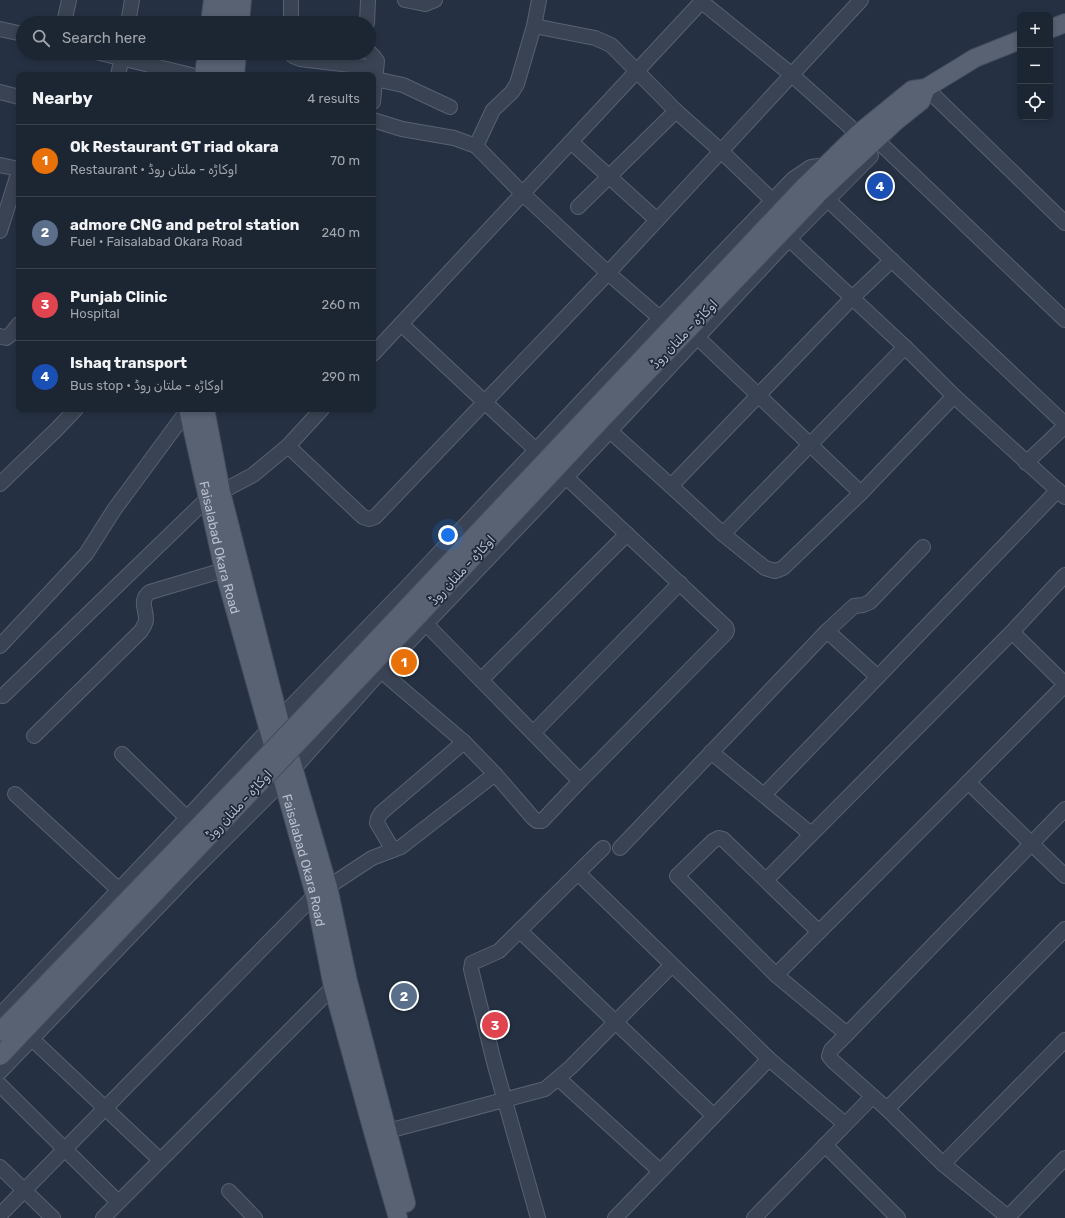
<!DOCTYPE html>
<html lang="en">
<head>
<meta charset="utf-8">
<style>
  :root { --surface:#1c2532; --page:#252d3a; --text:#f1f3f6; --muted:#a0a5ac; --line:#3a424d; --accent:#0b8043 }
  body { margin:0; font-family:Rubik,"Noto Sans Arabic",sans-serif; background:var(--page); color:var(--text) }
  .controls { position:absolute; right:12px; top:12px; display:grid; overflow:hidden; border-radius:8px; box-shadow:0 2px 6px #0003 }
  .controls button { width:36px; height:36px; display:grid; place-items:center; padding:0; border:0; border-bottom:1px solid var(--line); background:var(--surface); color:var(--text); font:20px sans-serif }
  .you { position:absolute; left:448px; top:535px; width:14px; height:14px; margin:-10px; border:3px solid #fff; border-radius:50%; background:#1a73e8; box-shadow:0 0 0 6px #1a73e833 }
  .badge { display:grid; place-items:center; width:26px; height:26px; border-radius:50%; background:var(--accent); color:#fff; font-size:13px; font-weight:700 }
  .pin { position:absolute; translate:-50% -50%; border:2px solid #fff; box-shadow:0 1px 4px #0006 }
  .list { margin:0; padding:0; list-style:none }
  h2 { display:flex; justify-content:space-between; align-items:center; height:52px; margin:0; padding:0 16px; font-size:17px }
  h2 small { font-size:13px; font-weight:400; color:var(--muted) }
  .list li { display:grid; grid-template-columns:26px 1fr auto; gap:12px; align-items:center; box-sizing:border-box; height:72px; padding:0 16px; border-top:1px solid var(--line) }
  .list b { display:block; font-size:15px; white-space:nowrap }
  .list p { margin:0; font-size:13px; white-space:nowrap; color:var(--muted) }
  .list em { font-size:13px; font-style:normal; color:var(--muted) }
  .icon { flex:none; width:22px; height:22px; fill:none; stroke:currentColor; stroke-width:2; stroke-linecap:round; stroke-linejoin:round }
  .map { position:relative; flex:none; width:1065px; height:1218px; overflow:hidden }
  .search { position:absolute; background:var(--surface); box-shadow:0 2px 6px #0003; left:16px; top:16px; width:360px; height:44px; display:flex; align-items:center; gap:10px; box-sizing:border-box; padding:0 14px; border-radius:22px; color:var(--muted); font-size:15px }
  .panel { position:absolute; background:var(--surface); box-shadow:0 2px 6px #0003; left:16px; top:72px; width:360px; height:340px; border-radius:8px }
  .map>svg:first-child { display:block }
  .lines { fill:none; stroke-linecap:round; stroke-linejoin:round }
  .minor-casing { stroke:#586170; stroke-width:16 }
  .major-casing { stroke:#434c5c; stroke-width:20 }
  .minor { stroke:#3a4353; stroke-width:14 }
  .major { stroke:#586273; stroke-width:18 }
  .major-bridge-casing { stroke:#434c5c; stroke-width:20; stroke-linecap:butt }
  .major-bridge { stroke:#586273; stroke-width:18 }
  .labels { text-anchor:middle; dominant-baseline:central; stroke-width:3.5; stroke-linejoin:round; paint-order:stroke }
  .street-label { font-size:13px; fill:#b7bfcd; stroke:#1e2838 }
</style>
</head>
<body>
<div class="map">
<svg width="1065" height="1218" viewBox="0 0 1065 1218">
  <rect width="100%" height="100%" fill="#253143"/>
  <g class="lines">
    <defs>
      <g id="minor">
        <polyline points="405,0 425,4 435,0"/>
        <polyline points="702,2 792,75 858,134"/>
        <polyline points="64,23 69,0"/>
        <polyline points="128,23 132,0"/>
        <polyline points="291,23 291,0"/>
        <polyline points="367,23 368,0"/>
        <polyline points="534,26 595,38 611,45 676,111 721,151 772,200"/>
        <polyline points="0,29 23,34"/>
        <polyline points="369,52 374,57 377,61 373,102"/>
        <polyline points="100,53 191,75"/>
        <polyline points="292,53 293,56 300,59 376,68"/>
        <polyline points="118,75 123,53"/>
        <polyline points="375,79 403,85 450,107"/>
        <polyline points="926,88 1065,223"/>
        <polyline points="0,92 19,97"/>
        <polyline points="373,120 402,129 454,138 476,146 523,194 608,273 660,318"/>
        <polyline points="571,142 657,220"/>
        <polyline points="882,145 1065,320"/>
        <polyline points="476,146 493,110 512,92 517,84 534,26 539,0"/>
        <polyline points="0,165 19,169"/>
        <polyline points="828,200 1065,424"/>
        <polyline points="578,207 676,111"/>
        <polyline points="0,231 19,171"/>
        <polyline points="789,239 905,347 954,396 1065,497"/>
        <polyline points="401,324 536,450"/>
        <polyline points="0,336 6,338 10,335 19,324"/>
        <polyline points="697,337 861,493"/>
        <polyline points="373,354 703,0"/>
        <polyline points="610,431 671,486 723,534 765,568 775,571 783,568 861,493 954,396"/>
        <polyline points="288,446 363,517 369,519 375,517 608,273 861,0"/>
        <polyline points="1026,463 1065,426"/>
        <polyline points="566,477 726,627 727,630 726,633 580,781"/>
        <polyline points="0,484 58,428 76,409"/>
        <polyline points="671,486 852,298 892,260"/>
        <polyline points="221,492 253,475 288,446 322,409"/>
        <polyline points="723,534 905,347"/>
        <polyline points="426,624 481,680 627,534"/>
        <polyline points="827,631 878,677"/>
        <polyline points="1012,632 1065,684"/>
        <polyline points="0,646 86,554 114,510 187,411"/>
        <polyline points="381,671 464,742 495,774 533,818 537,821 542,821 580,781 481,680"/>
        <polyline points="3,696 207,499"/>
        <polyline points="533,733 680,583"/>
        <path d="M34,736L141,631C143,627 146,624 146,619C146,608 139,600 150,592L224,570"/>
        <polyline points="711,752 811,834"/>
        <polyline points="122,754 187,818"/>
        <polyline points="968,782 1065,876"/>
        <polyline points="15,794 119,890"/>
        <polyline points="764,795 1058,490"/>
        <polyline points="620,848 827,631 854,606 863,605 870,602 923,547"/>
        <polyline points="393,850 377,823 378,818 381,813 464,742"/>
        <polyline points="578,873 769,1059 845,1124"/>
        <polyline points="766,880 1012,632 1065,575"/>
        <polyline points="328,887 372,858 401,847 495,774"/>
        <polyline points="520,931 714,1116"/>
        <polyline points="819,932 723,839 719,838 713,841 677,876 776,975 847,1034 831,1050 829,1056 833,1061 887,1109 943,1164 1009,1218"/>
        <polyline points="776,975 1065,685"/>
        <polyline points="0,1015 187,818 268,730 407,587 660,318 793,179 811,167 826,165"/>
        <polyline points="847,1034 1065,809"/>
        <polyline points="32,1039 160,1160"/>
        <polyline points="0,1072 188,876 283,781 381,671 610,431 789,239 871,156"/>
        <polyline points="559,1079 660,1171"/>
        <polyline points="0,1085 118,1202"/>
        <polyline points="887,1109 1065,929"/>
        <polyline points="388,1131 545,1089 571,1067 672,965"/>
        <polyline points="825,1145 898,1218"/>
        <polyline points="943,1164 1065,1040"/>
        <polyline points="0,1167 53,1218"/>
        <polyline points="229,1191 255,1218"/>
        <polyline points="0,1215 315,895"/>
        <polyline points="103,1218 333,987"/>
        <polyline points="538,1218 494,1062 471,969 472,963 499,951 603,848"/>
        <polyline points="615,1218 769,1059"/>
        <polyline points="754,1218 872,1097"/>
        <polyline points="1007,1218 1065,1158"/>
      </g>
      <g id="major">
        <polyline points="210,23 213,0"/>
        <polyline points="226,23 228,0"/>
        <polyline points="240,23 242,0"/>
        <polyline points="1050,29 1065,23"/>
        <polyline points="204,75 207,53"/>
        <polyline points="221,75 223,53"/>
        <polyline points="235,75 237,53"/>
        <polyline points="805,186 858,134 912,90 926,88 975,58 1020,40"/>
        <polyline points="817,195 896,121 921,101 926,88"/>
        <path id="s1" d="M188,409L224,570L315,895L333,987L374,1135L398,1218"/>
        <polyline points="205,409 221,492 279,719 328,887 348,981 406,1203"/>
      </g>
    </defs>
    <use href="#minor" class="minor-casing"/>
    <use href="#major" class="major-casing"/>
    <use href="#minor" class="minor"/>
    <use href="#major" class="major"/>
    <defs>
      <g id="major-bridge">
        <polyline points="0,1032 280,742 805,186"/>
        <polyline points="0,1056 417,617 601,420 817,195"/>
      </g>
    </defs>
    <use href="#major-bridge" class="major-bridge-casing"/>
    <use href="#major-bridge" class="major-bridge"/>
  </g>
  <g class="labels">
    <g class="street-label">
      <text transform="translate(684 334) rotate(-46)">اوکاڑہ - ملتان روڈ</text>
      <text stroke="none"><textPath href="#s1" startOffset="142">Faisalabad Okara Road</textPath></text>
      <text transform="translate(462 570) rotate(-47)">اوکاڑہ - ملتان روڈ</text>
      <text transform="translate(239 805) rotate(-47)">اوکاڑہ - ملتان روڈ</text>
      <text stroke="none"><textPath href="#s1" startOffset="466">Faisalabad Okara Road</textPath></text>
    </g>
  </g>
</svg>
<div class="controls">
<button>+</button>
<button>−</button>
<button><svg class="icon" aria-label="locate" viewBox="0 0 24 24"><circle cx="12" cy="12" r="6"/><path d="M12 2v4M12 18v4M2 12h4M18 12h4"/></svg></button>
</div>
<div class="you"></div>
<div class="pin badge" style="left:404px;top:662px;background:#e8710a">1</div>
<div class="pin badge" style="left:404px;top:996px;background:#5c6f8a">2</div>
<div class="pin badge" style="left:495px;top:1025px;background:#e0444e">3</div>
<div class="pin badge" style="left:880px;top:186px;background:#1a4fb4">4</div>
<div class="search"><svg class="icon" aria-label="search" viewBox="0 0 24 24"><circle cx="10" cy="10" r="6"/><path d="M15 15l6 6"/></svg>Search here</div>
<section class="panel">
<h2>Nearby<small>4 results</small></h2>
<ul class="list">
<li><span class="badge" style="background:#e8710a">1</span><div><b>Ok Restaurant GT riad okara</b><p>Restaurant · اوکاڑہ - ملتان روڈ</p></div><em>70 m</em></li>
<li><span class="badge" style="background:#5c6f8a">2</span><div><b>admore CNG and petrol station</b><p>Fuel · Faisalabad Okara Road</p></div><em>240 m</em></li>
<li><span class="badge" style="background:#e0444e">3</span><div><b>Punjab Clinic</b><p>Hospital</p></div><em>260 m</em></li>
<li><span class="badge" style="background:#1a4fb4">4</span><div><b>Ishaq transport</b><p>Bus stop · اوکاڑہ - ملتان روڈ</p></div><em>290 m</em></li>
</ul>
</section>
</div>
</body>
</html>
